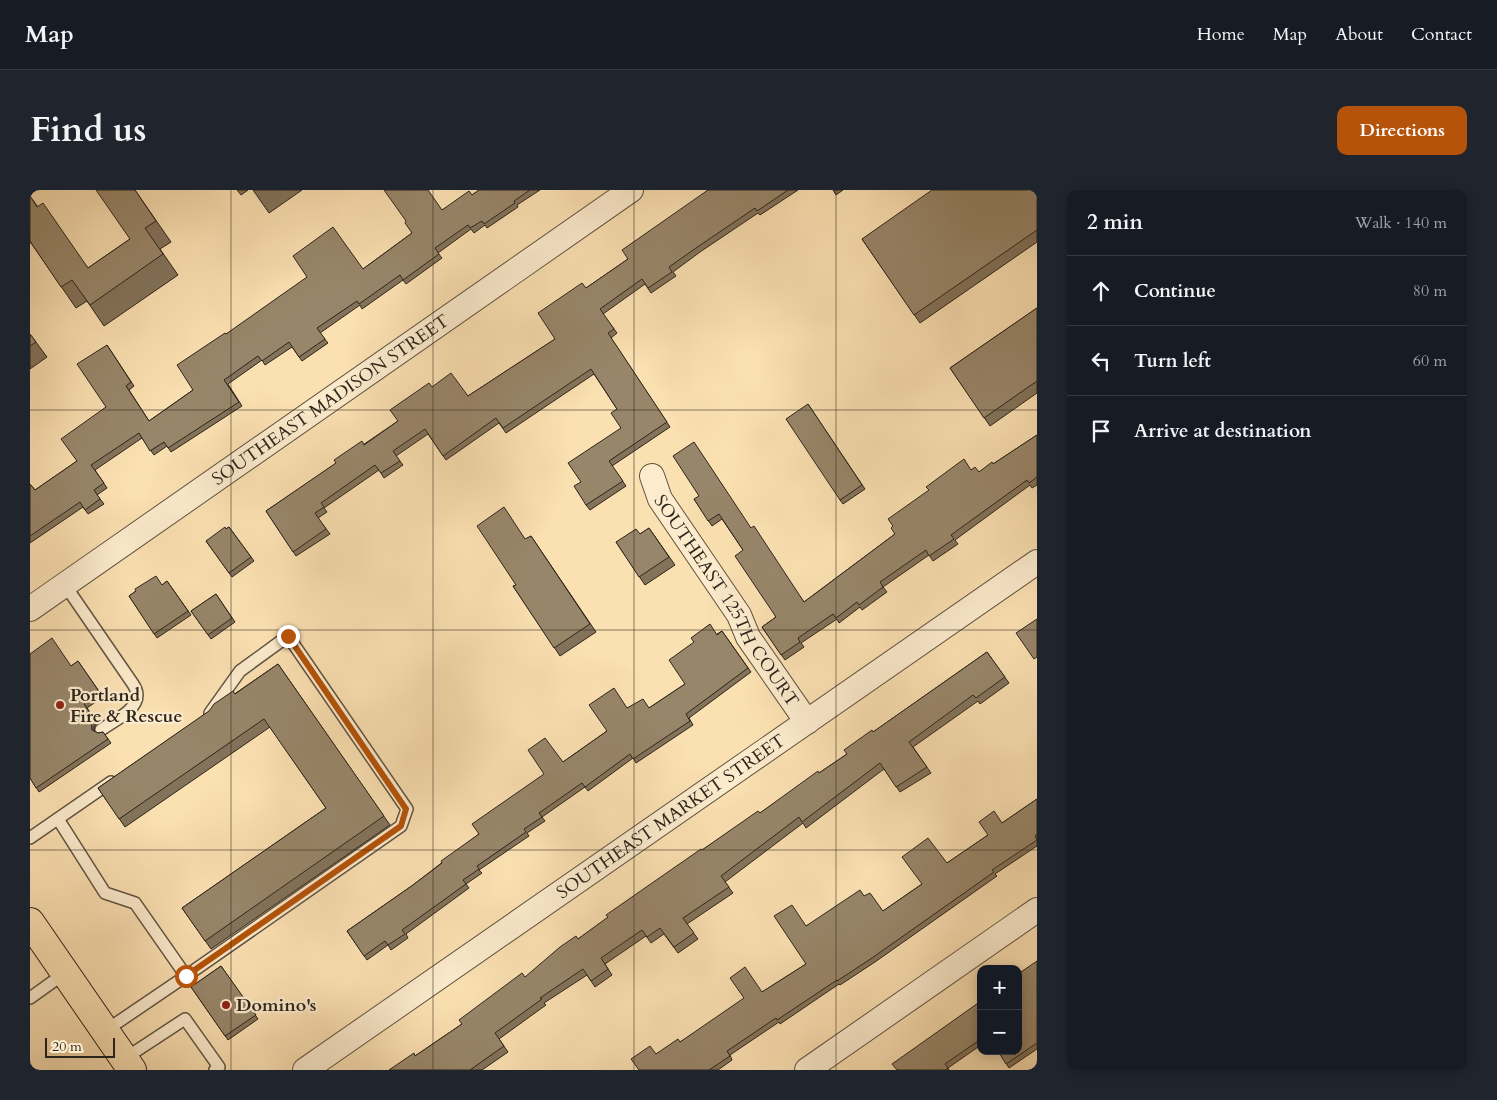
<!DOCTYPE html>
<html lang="en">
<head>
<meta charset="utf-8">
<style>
  :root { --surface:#171b24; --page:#20242c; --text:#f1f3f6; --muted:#9ea1a6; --line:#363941; --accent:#b45309 }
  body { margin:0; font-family:Cardo,serif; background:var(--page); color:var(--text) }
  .controls { position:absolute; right:15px; bottom:15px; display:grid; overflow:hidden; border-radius:10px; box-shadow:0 2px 12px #0003 }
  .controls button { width:45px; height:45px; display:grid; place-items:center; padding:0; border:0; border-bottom:1px solid var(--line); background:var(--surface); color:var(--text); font:25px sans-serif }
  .scale { position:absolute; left:15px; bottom:12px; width:70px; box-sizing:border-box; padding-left:5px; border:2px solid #2d251b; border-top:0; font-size:14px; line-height:18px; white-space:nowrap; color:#2d251b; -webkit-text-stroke:4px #fcebcd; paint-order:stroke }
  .stop { position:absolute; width:15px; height:15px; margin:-11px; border:4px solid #b45309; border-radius:50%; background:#fff }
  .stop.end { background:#b45309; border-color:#fff; box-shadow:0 1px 5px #0008 }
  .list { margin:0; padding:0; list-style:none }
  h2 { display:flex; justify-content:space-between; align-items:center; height:65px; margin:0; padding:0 20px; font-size:21px }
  h2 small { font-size:16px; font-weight:400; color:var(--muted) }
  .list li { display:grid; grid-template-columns:32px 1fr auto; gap:15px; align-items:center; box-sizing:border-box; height:70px; padding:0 20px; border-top:1px solid var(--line) }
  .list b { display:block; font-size:19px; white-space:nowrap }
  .list em { font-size:16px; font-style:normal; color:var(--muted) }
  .icon { flex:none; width:28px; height:28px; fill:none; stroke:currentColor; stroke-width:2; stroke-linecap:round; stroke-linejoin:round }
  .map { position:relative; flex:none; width:1007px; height:880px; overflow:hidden; border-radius:10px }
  header { display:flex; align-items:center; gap:30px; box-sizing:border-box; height:70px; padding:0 25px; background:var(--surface); border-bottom:1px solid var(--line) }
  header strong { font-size:24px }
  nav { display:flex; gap:28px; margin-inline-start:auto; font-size:18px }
  .intro { display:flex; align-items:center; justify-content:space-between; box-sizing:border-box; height:120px; padding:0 30px }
  h1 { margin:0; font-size:35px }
  .button { padding:12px 22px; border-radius:10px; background:var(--accent); color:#fff; font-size:18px; font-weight:700 }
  main { display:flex; gap:30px; padding:0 30px }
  aside { flex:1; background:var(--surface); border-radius:10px; box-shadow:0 2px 12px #0003 }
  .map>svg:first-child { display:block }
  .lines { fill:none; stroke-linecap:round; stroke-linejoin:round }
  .lane-casing { stroke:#605441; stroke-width:14 }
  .street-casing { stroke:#605441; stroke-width:26 }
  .primary-casing { stroke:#2d251b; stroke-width:30 }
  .lane { stroke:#fcebcd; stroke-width:11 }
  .street { stroke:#fcebcd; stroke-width:24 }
  .primary { stroke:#fbe0b2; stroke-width:28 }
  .wall { fill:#83735b; stroke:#2d251b }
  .shaded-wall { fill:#6a5e4a; stroke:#2d251b }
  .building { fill:#98866a; stroke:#2d251b }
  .route { stroke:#b45309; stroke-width:6 }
  .grid { fill:none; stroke:#2d251b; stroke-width:1; stroke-opacity:0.55 }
  .poi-dot { fill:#8f2418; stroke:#fcebcd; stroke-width:2 }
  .labels { text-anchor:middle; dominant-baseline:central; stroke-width:4.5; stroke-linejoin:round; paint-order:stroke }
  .street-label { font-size:18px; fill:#2d251b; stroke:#fcebcd }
  .poi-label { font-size:18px; font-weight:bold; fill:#2d251b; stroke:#fcebcd; text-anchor:start }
</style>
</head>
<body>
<header>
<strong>Map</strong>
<nav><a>Home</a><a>Map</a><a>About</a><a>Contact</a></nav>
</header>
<div class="intro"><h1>Find us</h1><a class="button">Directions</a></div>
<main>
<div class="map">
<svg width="1007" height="880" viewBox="0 0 1007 880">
  <rect width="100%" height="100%" fill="#fbe0b2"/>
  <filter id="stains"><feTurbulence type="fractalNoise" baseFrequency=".004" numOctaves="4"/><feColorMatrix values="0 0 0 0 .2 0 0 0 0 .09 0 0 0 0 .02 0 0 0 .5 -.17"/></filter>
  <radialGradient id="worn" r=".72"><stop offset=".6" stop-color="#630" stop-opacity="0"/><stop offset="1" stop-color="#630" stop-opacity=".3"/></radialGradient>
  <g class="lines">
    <defs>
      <g id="lane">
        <path d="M35,395L103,494C105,497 107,501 107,505C107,521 83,531 71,540"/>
        <polyline points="28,629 75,703 105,713 156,786"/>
        <polyline points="0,648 81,592"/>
        <polyline points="0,808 35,783"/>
        <polyline points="75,841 156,786 371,636 377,619 258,446 210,481 180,523"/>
        <polyline points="94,869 155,829 189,877 185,880"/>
      </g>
      <g id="street">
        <path id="s1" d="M622,286L630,309L709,425L718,447L777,532"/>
        <path id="s2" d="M0,419L601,0"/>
        <path id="s3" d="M275,880L1007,372"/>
        <polyline points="777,880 1007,720"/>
      </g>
      <polyline id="primary" points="0,732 102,880"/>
    </defs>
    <use href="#lane" class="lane-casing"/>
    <use href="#street" class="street-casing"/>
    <use href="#primary" class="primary-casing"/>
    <use href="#lane" class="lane"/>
    <use href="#street" class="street"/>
    <use href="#primary" class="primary"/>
  </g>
  <g class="wall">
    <polygon points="105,0 141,52 130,59 148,85 74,136 57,111 46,118 1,53 0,53 0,6 8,17 58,78 100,49"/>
    <polygon points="207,0 218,0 211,5"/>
    <polygon points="223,0 272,0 239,23"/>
    <polygon points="449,0 510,0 487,15 488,17 457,38 455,35 444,43 441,39 408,63 412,68 376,94 373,90 332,119 330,115 290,143 298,153 272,171 262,157 235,175 232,170 198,194 212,216 141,262 137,256 124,265 112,248 65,280 77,298 67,305 74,314 58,324 53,317 0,353 0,294 5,300 47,271 76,217 77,155 104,196 99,200 119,231 163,200 196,144 333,79 382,43 412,20 442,5"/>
    <polygon points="678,0 768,0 730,25 728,23 670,62 643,82 646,86 621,103 615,94 573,124 587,143 581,148 640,237 582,276 596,296 560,320 556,315 551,292 591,238 587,219 564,184 476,243 469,233 416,270 398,244 366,266 373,275 354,288 349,280 294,318 297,322 288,328 300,344 266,366 236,321 368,231 402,197 438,206 525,149 556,98 598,69"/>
    <polygon points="803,0 813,0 806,5"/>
    <polygon points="1007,0 1007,52 890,133 832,49"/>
    <polygon points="1007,118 1007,203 960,236 920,178"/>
    <polygon points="0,144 17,167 0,179"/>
    <polygon points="778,214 835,299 813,314 810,310"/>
    <polygon points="1007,245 1007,295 1002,298 1000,295 925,350 928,354 903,371 899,365 853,397 857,402 832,420 830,417 809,433 807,429 771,453 774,457 755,470 732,437 746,427 713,360 692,329 682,336 664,309 721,338 774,412 865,344 941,280 949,282 963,274"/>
    <polygon points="199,337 224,371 202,387 176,351"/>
    <polygon points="619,338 645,375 615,395 586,352 610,344"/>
    <polygon points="501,346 566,442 530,466 483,396 486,395 496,349"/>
    <polygon points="137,391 161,425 127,448 99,406 106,401 132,395"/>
    <polygon points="186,404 205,432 181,449 161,421"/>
    <polygon points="692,441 721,482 659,528 663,535 606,573 603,568 558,601 555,597 512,627 515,631 497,643 499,646 449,680 452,683 436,694 439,698 376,744 378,748 361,760 358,755 337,770 317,741 383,695 449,644 533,572 577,541 597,518 619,518 655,494 687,444"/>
    <polygon points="957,462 979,493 950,514 948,511 883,557 901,583 870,602 854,579 776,638 773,633 695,692 703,703 657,734 668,749 648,763 634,744 621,753 616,746 575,774 582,785 565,797 557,785 514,813 516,815 469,849 478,862 452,880 359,880 385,866 432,834 548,749 672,660 730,623 817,564 843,542"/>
    <polygon points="48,471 73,507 57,518 67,533 64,537 64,541 68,543 73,542 81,553 9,602 0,588 41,476"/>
    <polygon points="248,474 360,635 181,759 152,718 296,618 240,537 95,637 68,598"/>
    <polygon points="1007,609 1007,656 965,684 967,686 845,772 810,795 809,794 750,834 749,832 700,865 702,870 688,880 609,880 626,864 650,852 732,802 776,774 776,736 835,706 853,721 892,694 917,673 958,645 972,633"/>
    <polygon points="1007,771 1007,859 979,878 968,861"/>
    <polygon points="191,776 228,829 198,850 161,797"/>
    <polygon points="951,811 951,855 918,878 919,880 867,880"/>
  </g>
  <polygon class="shaded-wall" points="54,514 67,533 64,537 65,544 62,540"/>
  <g class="building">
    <polygon points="66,0 105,0 126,31 115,38 133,64 60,115 42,90 31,97 0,51 0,6 7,17 13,13 58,78 100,49"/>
    <polygon points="354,0 398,0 412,20 439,1 442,5 449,0 500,0 484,11 485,13 454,34 452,31 440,38 438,35 405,58 409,64 373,90 370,85 329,114 327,111 287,138 295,149 269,167 259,152 232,171 228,166 194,190 209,212 138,258 134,252 120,261 109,243 61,275 74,293 64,300 70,309 55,320 50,312 0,346 0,294 5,300 47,271 31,249 76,217 47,174 77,155 101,192 96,196 119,231 163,200 147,175 195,143 196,144 277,87 263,66 303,37 333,79 382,43 375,33 376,31"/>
    <polygon points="678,0 758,0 727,21 725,18 666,58 639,77 642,82 618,98 612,89 570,119 584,139 578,143 637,232 579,271 593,291 556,315 544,296 551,292 538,273 591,238 581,223 587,219 561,179 473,238 466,228 413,266 395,239 363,261 370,271 351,283 345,275 291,313 294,317 285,323 296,339 263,362 236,321 306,273 304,270 332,251 334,255 368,231 360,220 399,193 402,197 421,183 438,206 525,149 508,123 552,93 556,98 598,69 592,60"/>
    <polygon points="902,0 1007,0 1007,40 884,125 832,49"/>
    <polygon points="1007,118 1007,191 954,228 920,178"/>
    <polygon points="0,144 6,152 0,156"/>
    <polygon points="778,214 832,295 810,310 756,229"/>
    <polygon points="1007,245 1007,287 999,293 997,290 921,345 924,349 899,366 896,360 850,392 853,397 829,415 827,412 806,428 803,424 768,448 770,452 751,465 732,437 746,427 705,366 713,360 689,324 678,331 664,309 669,306 643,266 664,252 721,338 724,336 774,412 865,344 861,338 863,336 858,329 899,300 896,297 934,269 941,280 945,277 949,282 962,272 963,274"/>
    <polygon points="474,317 495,349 501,346 560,434 524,458 483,396 486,395 447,336"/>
    <polygon points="195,337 196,339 199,337 221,367 199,383 176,351"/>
    <polygon points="619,338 639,367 609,387 586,352 606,339 610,344"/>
    <polygon points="126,386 132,395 137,391 158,421 124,444 99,406 106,401 105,399"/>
    <polygon points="186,404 202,428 178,445 161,421"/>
    <polygon points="1007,429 1007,467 1004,469 986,443"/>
    <polygon points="680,434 687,445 692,441 718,478 656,524 660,531 603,569 600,564 555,597 552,593 509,623 512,627 494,639 496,642 447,676 449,679 433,690 436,694 372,740 375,744 358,755 355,751 334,766 317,741 383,695 412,673 411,671 449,644 442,634 514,584 498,560 515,548 533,572 577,541 559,515 584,498 597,518 613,509 619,518 655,494 639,470 664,452 661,448"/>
    <polygon points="22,448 41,476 48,471 70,503 54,514 64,529 61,533 62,540 68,543 73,542 78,549 6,598 0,588 0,464"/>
    <polygon points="957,462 975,487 946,508 943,505 879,552 897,577 866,597 850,573 772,632 769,627 691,686 699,697 653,728 664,743 644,757 630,738 617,747 612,740 571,768 578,779 561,791 553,779 510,808 512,809 465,843 474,856 440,880 359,880 384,863 385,866 432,834 429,830 492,783 495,787 530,757 546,746 548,749 578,727 576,725 671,659 672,660 728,621 730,623 788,581 789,583 817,564 814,560 842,540 843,542"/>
    <polygon points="248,474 354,626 175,751 152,718 296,618 234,529 89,629 68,598 179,521 184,514 203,501 205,504"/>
    <polygon points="1007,609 1007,644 1005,646 1007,650 962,680 964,682 842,768 807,791 807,790 747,830 746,828 697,861 700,866 679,880 609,880 601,869 620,856 626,864 648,849 650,852 714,808 700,788 715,777 732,802 776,774 744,726 762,715 776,736 830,700 834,706 840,703 853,721 892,694 872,667 898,648 917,673 958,645 949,632 964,621 972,633"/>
    <polygon points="1007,771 1007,853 976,874 968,861 988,861 988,784"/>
    <polygon points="191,776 226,825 195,846 161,797"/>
    <polygon points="951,811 951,849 915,874 918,878 915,880 867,880 862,874"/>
  </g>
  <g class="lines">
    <polyline class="route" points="156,786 371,636 376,619 258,446"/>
  </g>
  <path class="grid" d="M201,0V880M403,0V880M604,0V880M806,0V880M0,220H1007M0,440H1007M0,660H1007"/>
  <g class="poi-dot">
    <circle cx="30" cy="515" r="5"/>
    <circle cx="196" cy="815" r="5"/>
  </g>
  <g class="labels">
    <g class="street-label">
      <text stroke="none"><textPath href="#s2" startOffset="366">SOUTHEAST MADISON STREET</textPath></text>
      <text stroke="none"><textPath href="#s1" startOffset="146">SOUTHEAST 125TH COURT</textPath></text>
      <text stroke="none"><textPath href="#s3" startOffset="445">SOUTHEAST MARKET STREET</textPath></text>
    </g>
    <g class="poi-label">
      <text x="40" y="505">Portland<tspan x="40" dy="21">Fire &amp; Rescue</tspan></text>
      <text x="206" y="815">Domino's</text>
    </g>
  </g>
  <rect width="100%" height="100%" filter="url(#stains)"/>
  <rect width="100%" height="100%" fill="url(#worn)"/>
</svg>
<div class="controls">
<button>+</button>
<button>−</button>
</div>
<div class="scale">20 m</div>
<div class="stop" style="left:156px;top:786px"></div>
<div class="stop end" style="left:258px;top:446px"></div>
</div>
<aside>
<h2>2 min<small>Walk · 140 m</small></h2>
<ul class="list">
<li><svg class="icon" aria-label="ahead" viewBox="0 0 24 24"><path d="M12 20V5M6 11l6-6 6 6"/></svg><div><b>Continue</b></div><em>80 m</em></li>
<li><svg class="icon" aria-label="left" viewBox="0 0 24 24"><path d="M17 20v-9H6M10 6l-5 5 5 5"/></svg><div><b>Turn left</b></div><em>60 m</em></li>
<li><svg class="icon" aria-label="arrive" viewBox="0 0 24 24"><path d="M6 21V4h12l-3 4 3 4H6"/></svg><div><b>Arrive at destination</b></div></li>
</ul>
</aside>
</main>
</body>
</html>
